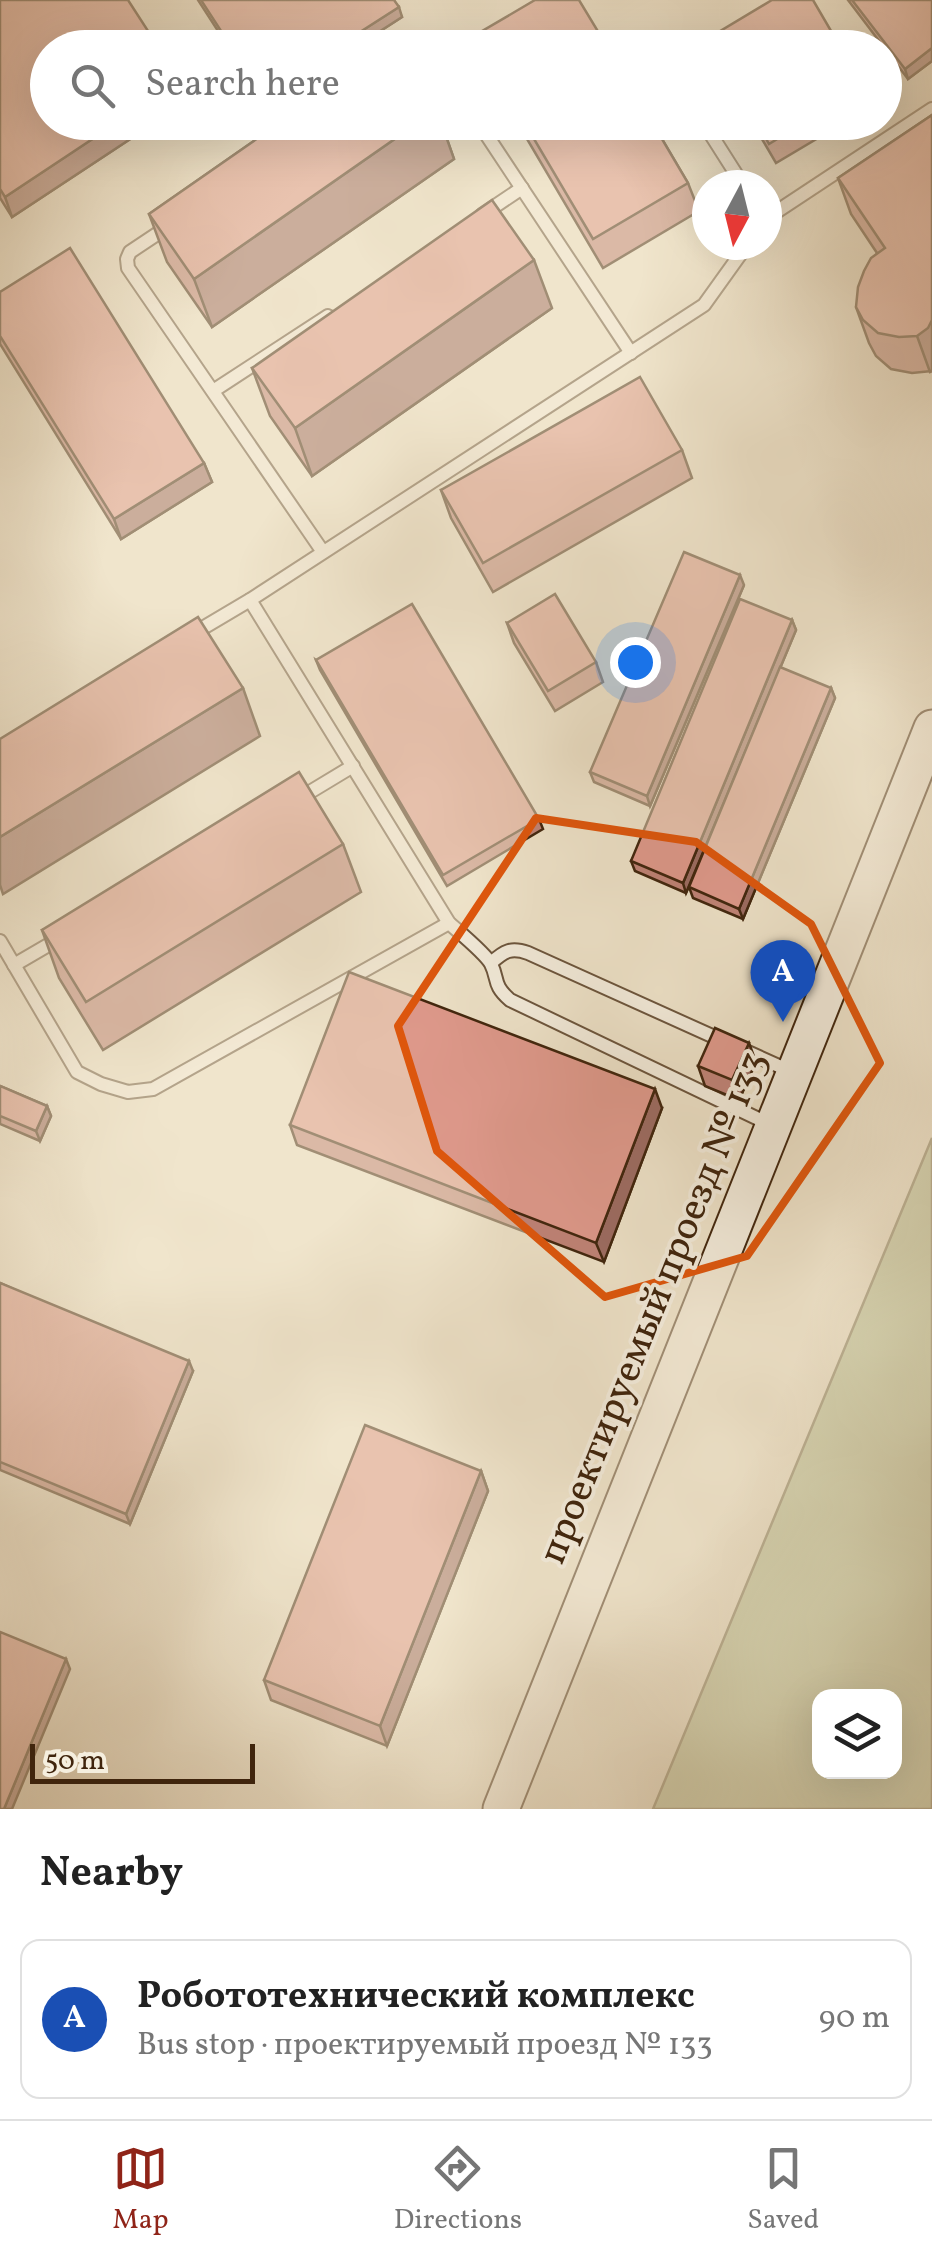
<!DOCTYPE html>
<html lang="en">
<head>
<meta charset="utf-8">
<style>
  :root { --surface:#fff; --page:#f6f6f6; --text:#222; --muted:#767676; --line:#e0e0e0; --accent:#8f2418 }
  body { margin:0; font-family:Vollkorn,serif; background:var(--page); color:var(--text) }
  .controls { position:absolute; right:30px; bottom:30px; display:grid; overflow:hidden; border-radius:20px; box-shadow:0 10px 40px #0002 }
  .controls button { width:90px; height:90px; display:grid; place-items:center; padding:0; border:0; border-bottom:2px solid var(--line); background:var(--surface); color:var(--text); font:50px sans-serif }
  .compass { position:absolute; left:692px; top:170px; width:90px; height:90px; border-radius:50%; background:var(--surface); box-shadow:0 10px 40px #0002; rotate:187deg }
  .scale { position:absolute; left:30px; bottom:25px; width:225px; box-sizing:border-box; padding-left:10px; border:5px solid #40250d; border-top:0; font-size:28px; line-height:35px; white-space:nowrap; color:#40250d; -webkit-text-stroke:8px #f5eede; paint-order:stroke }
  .you { position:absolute; left:635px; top:662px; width:35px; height:35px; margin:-25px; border:8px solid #fff; border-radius:50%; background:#1a73e8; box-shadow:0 0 0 15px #1a73e833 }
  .badge { display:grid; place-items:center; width:65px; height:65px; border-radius:50%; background:var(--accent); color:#fff; font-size:32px; font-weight:700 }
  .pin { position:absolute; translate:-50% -82px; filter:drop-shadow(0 2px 5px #0008) }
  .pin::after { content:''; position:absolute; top:52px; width:35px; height:30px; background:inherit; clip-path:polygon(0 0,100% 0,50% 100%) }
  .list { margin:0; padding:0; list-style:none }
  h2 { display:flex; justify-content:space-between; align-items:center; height:130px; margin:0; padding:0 40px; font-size:42px }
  h2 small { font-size:32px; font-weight:400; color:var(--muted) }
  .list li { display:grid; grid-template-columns:65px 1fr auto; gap:30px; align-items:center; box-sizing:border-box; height:160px; margin:0 20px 20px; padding:0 20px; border:2px solid var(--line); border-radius:20px }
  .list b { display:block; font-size:38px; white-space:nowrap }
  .list p { margin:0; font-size:32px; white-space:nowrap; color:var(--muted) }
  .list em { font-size:32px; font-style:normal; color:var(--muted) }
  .icon { flex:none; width:55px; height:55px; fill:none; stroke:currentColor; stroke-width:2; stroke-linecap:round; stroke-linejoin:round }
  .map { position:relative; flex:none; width:932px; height:1809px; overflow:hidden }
  .search { position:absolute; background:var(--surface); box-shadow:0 10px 40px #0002; left:30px; right:30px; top:30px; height:110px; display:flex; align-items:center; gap:25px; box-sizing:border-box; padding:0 35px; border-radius:55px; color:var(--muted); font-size:38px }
  .sheet { height:310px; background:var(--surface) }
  nav { display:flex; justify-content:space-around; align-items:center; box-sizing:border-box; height:140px; border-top:2px solid var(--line); background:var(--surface); font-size:28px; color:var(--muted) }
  nav a { display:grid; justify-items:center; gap:5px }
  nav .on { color:var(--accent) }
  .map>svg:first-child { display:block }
  .green { fill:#bbc497; stroke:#7e7452; stroke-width:2.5; fill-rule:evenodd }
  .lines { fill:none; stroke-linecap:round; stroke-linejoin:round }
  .lane-casing { stroke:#6c553d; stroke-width:16 }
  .secondary-casing { stroke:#40250d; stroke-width:39 }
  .lane { stroke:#f5eede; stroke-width:12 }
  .secondary { stroke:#f5eede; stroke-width:35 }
  .wall { fill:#c18479; stroke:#40250d; stroke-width:2.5 }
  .shaded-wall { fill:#9d6c63; stroke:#40250d; stroke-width:2.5 }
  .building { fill:#e09a8d; stroke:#40250d; stroke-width:2.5 }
  .marked { fill:none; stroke:#e0560c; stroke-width:8; stroke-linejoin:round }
  .labels { text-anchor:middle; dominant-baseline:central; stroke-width:8; stroke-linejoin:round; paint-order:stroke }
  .street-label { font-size:40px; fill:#40250d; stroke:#f5eede }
</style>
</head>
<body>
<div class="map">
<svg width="932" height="1809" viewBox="0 0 932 1809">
  <rect width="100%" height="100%" fill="#f0e5cc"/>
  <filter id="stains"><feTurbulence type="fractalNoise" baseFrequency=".002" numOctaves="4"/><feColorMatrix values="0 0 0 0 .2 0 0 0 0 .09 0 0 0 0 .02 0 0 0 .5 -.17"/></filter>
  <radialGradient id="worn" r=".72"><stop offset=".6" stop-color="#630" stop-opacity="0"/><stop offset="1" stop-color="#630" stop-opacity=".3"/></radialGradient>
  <path class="green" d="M932,1138V1809H653ZM820,1696H894V1772H820Z"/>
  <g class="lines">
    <defs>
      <g id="lane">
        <polyline points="650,41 654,48"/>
        <polyline points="478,122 631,353"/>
        <polyline points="703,122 743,185"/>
        <polyline points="482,215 522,188"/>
        <polyline points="767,218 932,109"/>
        <polyline points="169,226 130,252 127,259 128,268 323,552"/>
        <polyline points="213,391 328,316"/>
        <path d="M250,600L449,923C459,932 486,954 491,964C499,980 492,984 510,1000L769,1124"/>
        <polyline points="191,635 250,600 704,305 747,245"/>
        <polyline points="300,798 353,766"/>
        <polyline points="0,941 77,1072 101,1084 128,1092 153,1089 449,923"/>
        <path d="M491,963C504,951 511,947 528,953L792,1072"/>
        <polyline points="14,965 62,937"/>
      </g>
      <polyline id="secondary" points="501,1809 932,728"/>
    </defs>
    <use href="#lane" class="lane-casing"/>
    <use href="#secondary" class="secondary-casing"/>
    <use href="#lane" class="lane"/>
    <use href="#secondary" class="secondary"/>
  </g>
  <g class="wall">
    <polygon points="0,0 48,122 156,122 12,217 0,198"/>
    <polygon points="198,0 394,0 402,17 354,48 229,48"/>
    <polygon points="848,0 932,0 932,61 908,79"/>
    <polygon points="932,115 932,371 912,373 891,369 876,356 869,343 856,307 877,253 851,214 838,178"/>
    <polygon points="281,122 441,122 454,159 212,327 167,262 149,214"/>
    <polygon points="517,122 652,122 688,183 699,211 603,268"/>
    <polygon points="752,122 845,122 776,163"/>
    <polygon points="0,292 204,463 212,482 121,539 0,344"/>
    <polygon points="552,308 312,476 270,416 252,368"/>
    <polygon points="682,450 692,478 493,592 451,518 441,490"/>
    <polygon points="744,585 650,806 594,782 590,772"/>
    <polygon points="792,620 796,630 686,893 635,871 631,861"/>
    <polygon points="507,623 596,662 603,682 555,711 514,643"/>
    <polygon points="316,660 539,819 543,829 447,886 320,670"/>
    <polygon points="831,688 835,698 743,919 693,898 689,887"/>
    <polygon points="343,844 361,892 103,1050 59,978 42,930"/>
    <polygon points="756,1062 739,1100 705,1086 698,1066"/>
    <polygon points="0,1086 47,1106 51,1116 40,1141 0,1124"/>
    <polygon points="662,1108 604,1262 297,1145 290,1125"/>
    <polygon points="0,1283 193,1371 130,1524 0,1470"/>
    <polygon points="481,1471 488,1491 387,1746 271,1700 264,1680"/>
  </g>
  <g class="shaded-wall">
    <polygon points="399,7 402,17 354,48 335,48"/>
    <polygon points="932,48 932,61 908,79 905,69"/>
    <polygon points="118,122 156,122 12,217 5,197"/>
    <polygon points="419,122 441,122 454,159 212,327 194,279"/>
    <polygon points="534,260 552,308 312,476 295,428"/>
    <polygon points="932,320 932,371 930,372 917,336"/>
    <polygon points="204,463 212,482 121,539 114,519"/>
    <polygon points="740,575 744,585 650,806 647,796"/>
    <polygon points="792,620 796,630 686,893 683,883"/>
    <polygon points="243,688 260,736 3,894 0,885 0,837"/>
    <polygon points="831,688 835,698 743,919 739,909"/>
    <polygon points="749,1043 756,1062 739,1100 732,1080"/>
    <polygon points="655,1089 662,1108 604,1262 596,1243"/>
    <polygon points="47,1106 51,1116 40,1141 36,1131"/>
    <polygon points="189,1361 193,1371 130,1524 126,1514"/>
    <polygon points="481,1471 488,1491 387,1746 380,1726"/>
    <polygon points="66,1659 70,1669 12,1809 4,1809"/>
  </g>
  <g class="building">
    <polygon points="0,0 128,0 159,48 48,48 48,122 118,122 5,197 0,189"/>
    <polygon points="201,0 394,0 399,7 335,48 232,48"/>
    <polygon points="535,0 579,0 608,48 479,48 472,37"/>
    <polygon points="772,0 813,0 841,48 712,48 707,39"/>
    <polygon points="852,0 932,0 932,48 905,69"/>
    <polygon points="932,115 932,320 928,328 917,336 899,337 878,333 863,320 856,307 858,287 864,271 871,258 885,248 838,178"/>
    <polygon points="281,122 419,122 194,279 149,214"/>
    <polygon points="524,122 652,122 688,183 593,239"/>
    <polygon points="757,122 805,122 769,144"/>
    <polygon points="492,200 534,260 295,428 252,368"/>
    <polygon points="70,248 204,463 114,519 0,336 0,292"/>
    <polygon points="640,377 682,450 483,563 441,490"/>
    <polygon points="684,552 740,575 647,796 590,772"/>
    <polygon points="555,594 596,662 548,691 507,623"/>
    <polygon points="740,599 792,620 683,883 631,861"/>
    <polygon points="412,604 539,819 443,875 316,660"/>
    <polygon points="198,617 243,688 0,837 0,739"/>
    <polygon points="780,667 831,688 739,909 689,887"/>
    <polygon points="299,772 343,844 86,1002 42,930"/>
    <polygon points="349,972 655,1089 596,1243 290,1125"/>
    <polygon points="715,1028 749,1043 732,1080 698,1066"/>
    <polygon points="0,1086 47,1106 36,1131 0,1116"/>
    <polygon points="0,1283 189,1361 126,1514 0,1462"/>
    <polygon points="365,1425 481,1471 380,1726 264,1680"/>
    <polygon points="0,1632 66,1659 4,1809 0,1809"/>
  </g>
  <path d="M0 0H932V1809H0ZM536,818L696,842L811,924L880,1063L747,1256L605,1297L437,1151L398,1026Z" fill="#f0e5cc" fill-opacity=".55" fill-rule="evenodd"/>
  <path class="marked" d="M536,818L696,842L811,924L880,1063L747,1256L605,1297L437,1151L398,1026Z"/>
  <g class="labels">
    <g class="street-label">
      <text transform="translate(655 1308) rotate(-68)">проектируемый проезд № 133</text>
    </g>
  </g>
  <rect width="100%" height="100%" filter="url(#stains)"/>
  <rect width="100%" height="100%" fill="url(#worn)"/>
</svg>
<div class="controls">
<button><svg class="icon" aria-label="layers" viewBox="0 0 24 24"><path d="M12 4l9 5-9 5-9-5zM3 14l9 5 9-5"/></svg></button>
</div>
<svg class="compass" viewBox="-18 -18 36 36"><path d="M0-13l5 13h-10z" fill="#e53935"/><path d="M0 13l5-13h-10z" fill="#767676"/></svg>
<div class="scale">50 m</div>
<div class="you"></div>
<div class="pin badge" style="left:783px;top:1022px;background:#1a4fb4">A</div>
<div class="search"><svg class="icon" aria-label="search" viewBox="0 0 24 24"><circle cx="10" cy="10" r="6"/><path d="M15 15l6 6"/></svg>Search here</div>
</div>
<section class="sheet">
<h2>Nearby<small></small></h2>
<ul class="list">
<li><span class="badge" style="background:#1a4fb4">A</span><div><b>Робототехнический комплекс</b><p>Bus stop · проектируемый проезд № 133</p></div><em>90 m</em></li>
</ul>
</section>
<nav>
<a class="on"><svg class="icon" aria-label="map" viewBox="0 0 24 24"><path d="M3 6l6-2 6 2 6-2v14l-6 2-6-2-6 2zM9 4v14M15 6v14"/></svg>Map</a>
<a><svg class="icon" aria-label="directions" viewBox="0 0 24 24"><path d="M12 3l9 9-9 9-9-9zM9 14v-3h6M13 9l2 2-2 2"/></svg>Directions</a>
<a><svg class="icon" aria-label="saved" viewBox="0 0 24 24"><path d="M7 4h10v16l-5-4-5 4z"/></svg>Saved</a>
</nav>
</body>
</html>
